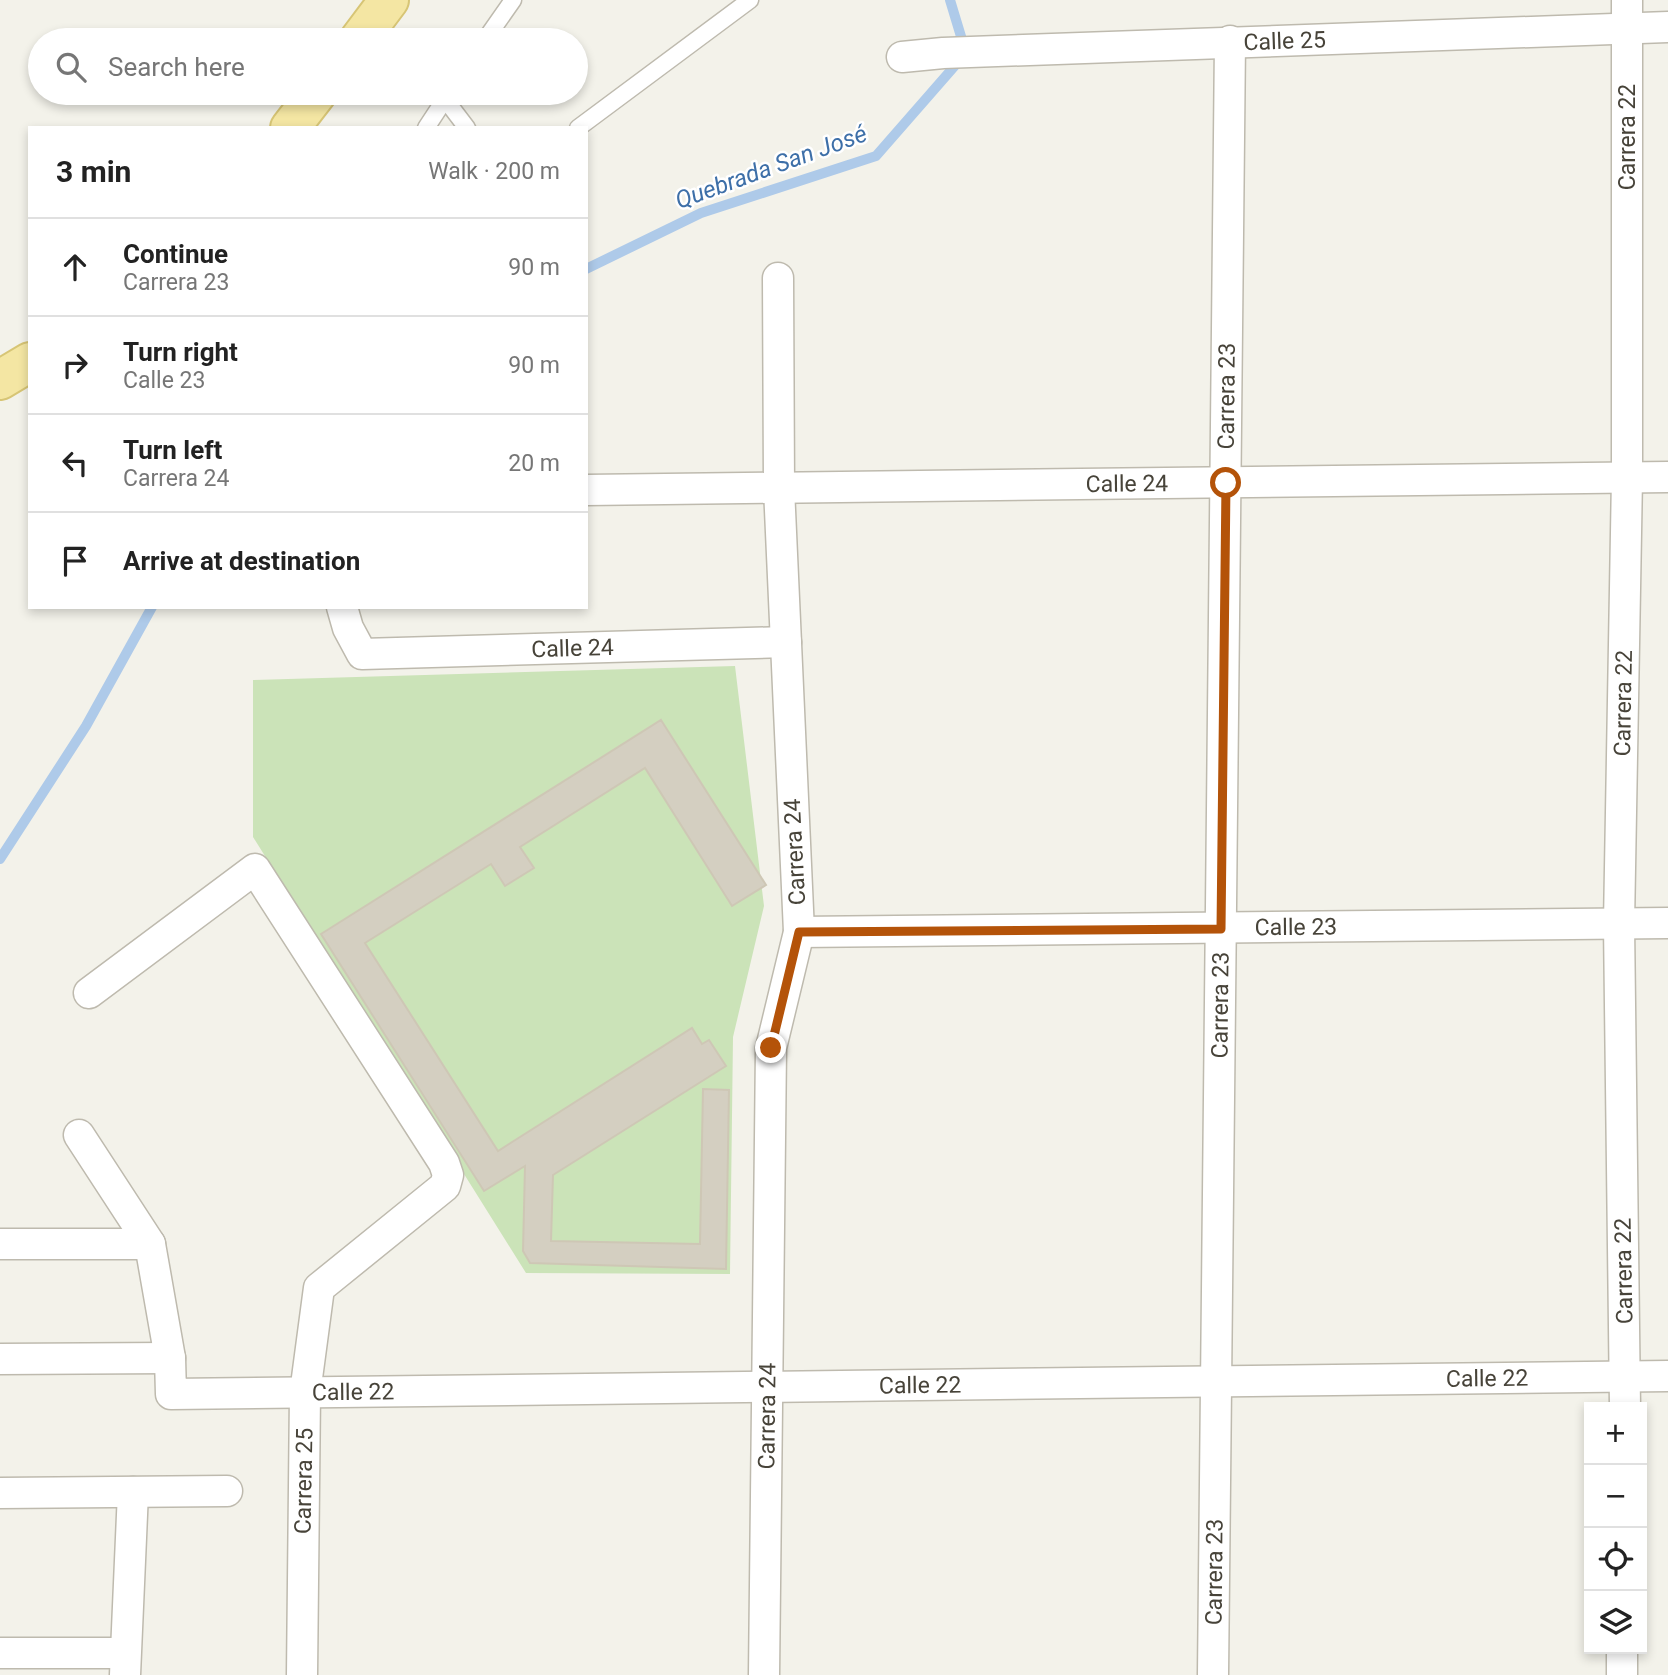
<!DOCTYPE html>
<html lang="en">
<head>
<meta charset="utf-8">
<style>
  :root { --surface:#fff; --page:#f6f6f6; --text:#222; --muted:#767676; --line:#e0e0e0 }
  body { margin:0; font-family:Roboto,sans-serif; background:var(--page); color:var(--text) }
  .controls { position:absolute; right:21px; bottom:21px; display:grid; overflow:hidden; border-radius:0px; box-shadow:0 4px 10px #0003 }
  .controls button { width:63px; height:63px; display:grid; place-items:center; padding:0; border:0; border-bottom:2px solid var(--line); background:var(--surface); color:var(--text); font:35px sans-serif }
  .stop { position:absolute; width:21px; height:21px; margin:-16px; border:5px solid #b45309; border-radius:50%; background:#fff }
  .stop.end { background:#b45309; border-color:#fff; box-shadow:0 2px 7px #0008 }
  .list { margin:0; padding:0; list-style:none }
  h2 { display:flex; justify-content:space-between; align-items:center; height:91px; margin:0; padding:0 28px; font-size:30px }
  h2 small { font-size:23px; font-weight:400; color:var(--muted) }
  .list li { display:grid; grid-template-columns:46px 1fr auto; gap:21px; align-items:center; box-sizing:border-box; height:98px; padding:0 28px; border-top:2px solid var(--line) }
  .list b { display:block; font-size:26px; white-space:nowrap }
  .list p { margin:0; font-size:23px; white-space:nowrap; color:var(--muted) }
  .list em { font-size:23px; font-style:normal; color:var(--muted) }
  .icon { flex:none; width:38px; height:38px; fill:none; stroke:currentColor; stroke-width:2; stroke-linecap:round; stroke-linejoin:round }
  .map { position:relative; flex:none; width:1668px; height:1675px; overflow:hidden }
  .search { position:absolute; background:var(--surface); box-shadow:0 4px 10px #0003; left:28px; top:28px; width:560px; height:77px; display:flex; align-items:center; gap:18px; box-sizing:border-box; padding:0 24px; border-radius:38px; color:var(--muted); font-size:26px }
  .panel { position:absolute; background:var(--surface); box-shadow:0 4px 10px #0003; left:28px; top:126px; width:560px; height:483px; border-radius:0px }
  .map>svg:first-child { display:block }
  .green { fill:#cbe3b8 }
  .lines { fill:none; stroke-linecap:round; stroke-linejoin:round }
  .stream { stroke:#aecae9; stroke-width:10 }
  .building { fill:#d4cfc1; stroke:#cec7b5; stroke-width:2 }
  .service-casing { stroke:#bebaae; stroke-width:19 }
  .minor-casing { stroke:#bebaae; stroke-width:33 }
  .primary-casing { stroke:#d7c575; stroke-width:42 }
  .service { stroke:#fff; stroke-width:16 }
  .minor { stroke:#fff; stroke-width:30 }
  .primary { stroke:#f4e6a3; stroke-width:38 }
  .route { stroke:#b45309; stroke-width:9 }
  .labels { text-anchor:middle; dominant-baseline:central; stroke-width:5; stroke-linejoin:round; paint-order:stroke }
  .street-label { font-size:23px; fill:#474339; stroke:#fff }
  .water-label { font-size:24px; font-style:italic; fill:#3d6fa8; stroke:#fff }
</style>
</head>
<body>
<div class="map">
<svg width="1668" height="1675" viewBox="0 0 1668 1675">
  <rect width="100%" height="100%" fill="#f3f2ea"/>
  <polygon class="green" points="735,666 764,906 733,1037 730,1274 526,1273 253,837 253,680"/>
  <g class="lines">
    <g class="stream">
      <polyline points="586,269 701,213 876,156 966,53 950,0"/>
      <polyline points="0,859 86,726 152,607"/>
    </g>
  </g>
  <polygon class="building" points="661,720 766,885 732,906 645,768 520,847 534,868 505,886 491,864 365,943 498,1151 692,1028 702,1044 709,1040 726,1066 553,1175 551,1241 700,1244 703,1089 729,1090 726,1269 530,1263 523,1251 525,1166 484,1191 321,934"/>
  <g class="lines">
    <defs>
      <g id="service">
        <polyline points="485,40 513,0"/>
        <polyline points="445,99 467,128"/>
        <polyline points="426,128 449,93"/>
        <polyline points="578,128 750,0"/>
      </g>
      <g id="minor">
        <path id="s1" d="M902,57L943,53L1668,27"/>
        <path id="s2" d="M586,490L1668,477"/>
        <path id="s3" d="M342,607L348,628L362,654L786,642"/>
        <path id="s4" d="M799,932L1668,923"/>
        <polyline points="89,993 255,869 444,1163 448,1175 445,1186 319,1288 305,1393 302,1675"/>
        <path id="s5" d="M79,1135L150,1244L170,1358L171,1394L1668,1376"/>
        <polyline points="0,1244 150,1244"/>
        <polyline points="0,1359 170,1358"/>
        <path id="s6" d="M1625,1407L1619,924L1627,477V0"/>
        <polyline points="0,1493 227,1491"/>
        <polyline points="0,1653 125,1653"/>
        <polyline points="125,1675 133,1492"/>
        <path id="s7" d="M764,1675L771,1048L799,932L779,488L778,278"/>
        <path id="s8" d="M1213,1675L1230,41"/>
        <polyline points="1622,1675 1622,1649"/>
      </g>
      <g id="primary">
        <polyline points="359,40 389,0"/>
        <polyline points="290,128 317,93"/>
        <polyline points="0,380 30,362"/>
      </g>
    </defs>
    <use href="#service" class="service-casing"/>
    <use href="#minor" class="minor-casing"/>
    <use href="#primary" class="primary-casing"/>
    <use href="#service" class="service"/>
    <use href="#minor" class="minor"/>
    <use href="#primary" class="primary"/>
  </g>
  <g class="lines">
    <polyline class="route" points="771,1048 799,932 1221,929 1226,483"/>
  </g>
  <g class="labels">
    <g class="street-label">
      <text stroke="none"><textPath href="#s1" startOffset="383">Calle 25</textPath></text>
      <text transform="translate(1627 137) rotate(-90)">Carrera 22</text>
      <text stroke="none"><textPath href="#s8" startOffset="1279">Carrera 23</textPath></text>
      <text stroke="none"><textPath href="#s2" startOffset="541">Calle 24</textPath></text>
      <text stroke="none"><textPath href="#s3" startOffset="262">Calle 24</textPath></text>
      <text stroke="none"><textPath href="#s6" startOffset="704">Carrera 22</textPath></text>
      <text transform="translate(795 852) rotate(-93)">Carrera 24</text>
      <text stroke="none"><textPath href="#s4" startOffset="497">Calle 23</textPath></text>
      <text stroke="none"><textPath href="#s8" startOffset="670">Carrera 23</textPath></text>
      <text transform="translate(1624 1271) rotate(-91)">Carrera 22</text>
      <text stroke="none"><textPath href="#s5" startOffset="1598">Calle 22</textPath></text>
      <text stroke="none"><textPath href="#s5" startOffset="1031">Calle 22</textPath></text>
      <text stroke="none"><textPath href="#s5" startOffset="464">Calle 22</textPath></text>
      <text stroke="none"><textPath href="#s7" startOffset="259">Carrera 24</textPath></text>
      <text transform="translate(304 1481) rotate(-89)">Carrera 25</text>
      <text stroke="none"><textPath href="#s8" startOffset="103">Carrera 23</textPath></text>
    </g>
    <g class="water-label">
      <text transform="translate(771 167) rotate(-20)">Quebrada San José</text>
    </g>
  </g>
</svg>
<div class="controls">
<button>+</button>
<button>−</button>
<button><svg class="icon" aria-label="locate" viewBox="0 0 24 24"><circle cx="12" cy="12" r="6"/><path d="M12 2v4M12 18v4M2 12h4M18 12h4"/></svg></button>
<button><svg class="icon" aria-label="layers" viewBox="0 0 24 24"><path d="M12 4l9 5-9 5-9-5zM3 14l9 5 9-5"/></svg></button>
</div>
<div class="stop" style="left:1226px;top:483px"></div>
<div class="stop end" style="left:771px;top:1048px"></div>
<div class="search"><svg class="icon" aria-label="search" viewBox="0 0 24 24"><circle cx="10" cy="10" r="6"/><path d="M15 15l6 6"/></svg>Search here</div>
<section class="panel">
<h2>3 min<small>Walk · 200 m</small></h2>
<ul class="list">
<li><svg class="icon" aria-label="ahead" viewBox="0 0 24 24"><path d="M12 20V5M6 11l6-6 6 6"/></svg><div><b>Continue</b><p>Carrera 23</p></div><em>90 m</em></li>
<li><svg class="icon" aria-label="right" viewBox="0 0 24 24"><path d="M7 20v-9h11M14 6l5 5-5 5"/></svg><div><b>Turn right</b><p>Calle 23</p></div><em>90 m</em></li>
<li><svg class="icon" aria-label="left" viewBox="0 0 24 24"><path d="M17 20v-9H6M10 6l-5 5 5 5"/></svg><div><b>Turn left</b><p>Carrera 24</p></div><em>20 m</em></li>
<li><svg class="icon" aria-label="arrive" viewBox="0 0 24 24"><path d="M6 21V4h12l-3 4 3 4H6"/></svg><div><b>Arrive at destination</b></div></li>
</ul>
</section>
</div>
</body>
</html>
